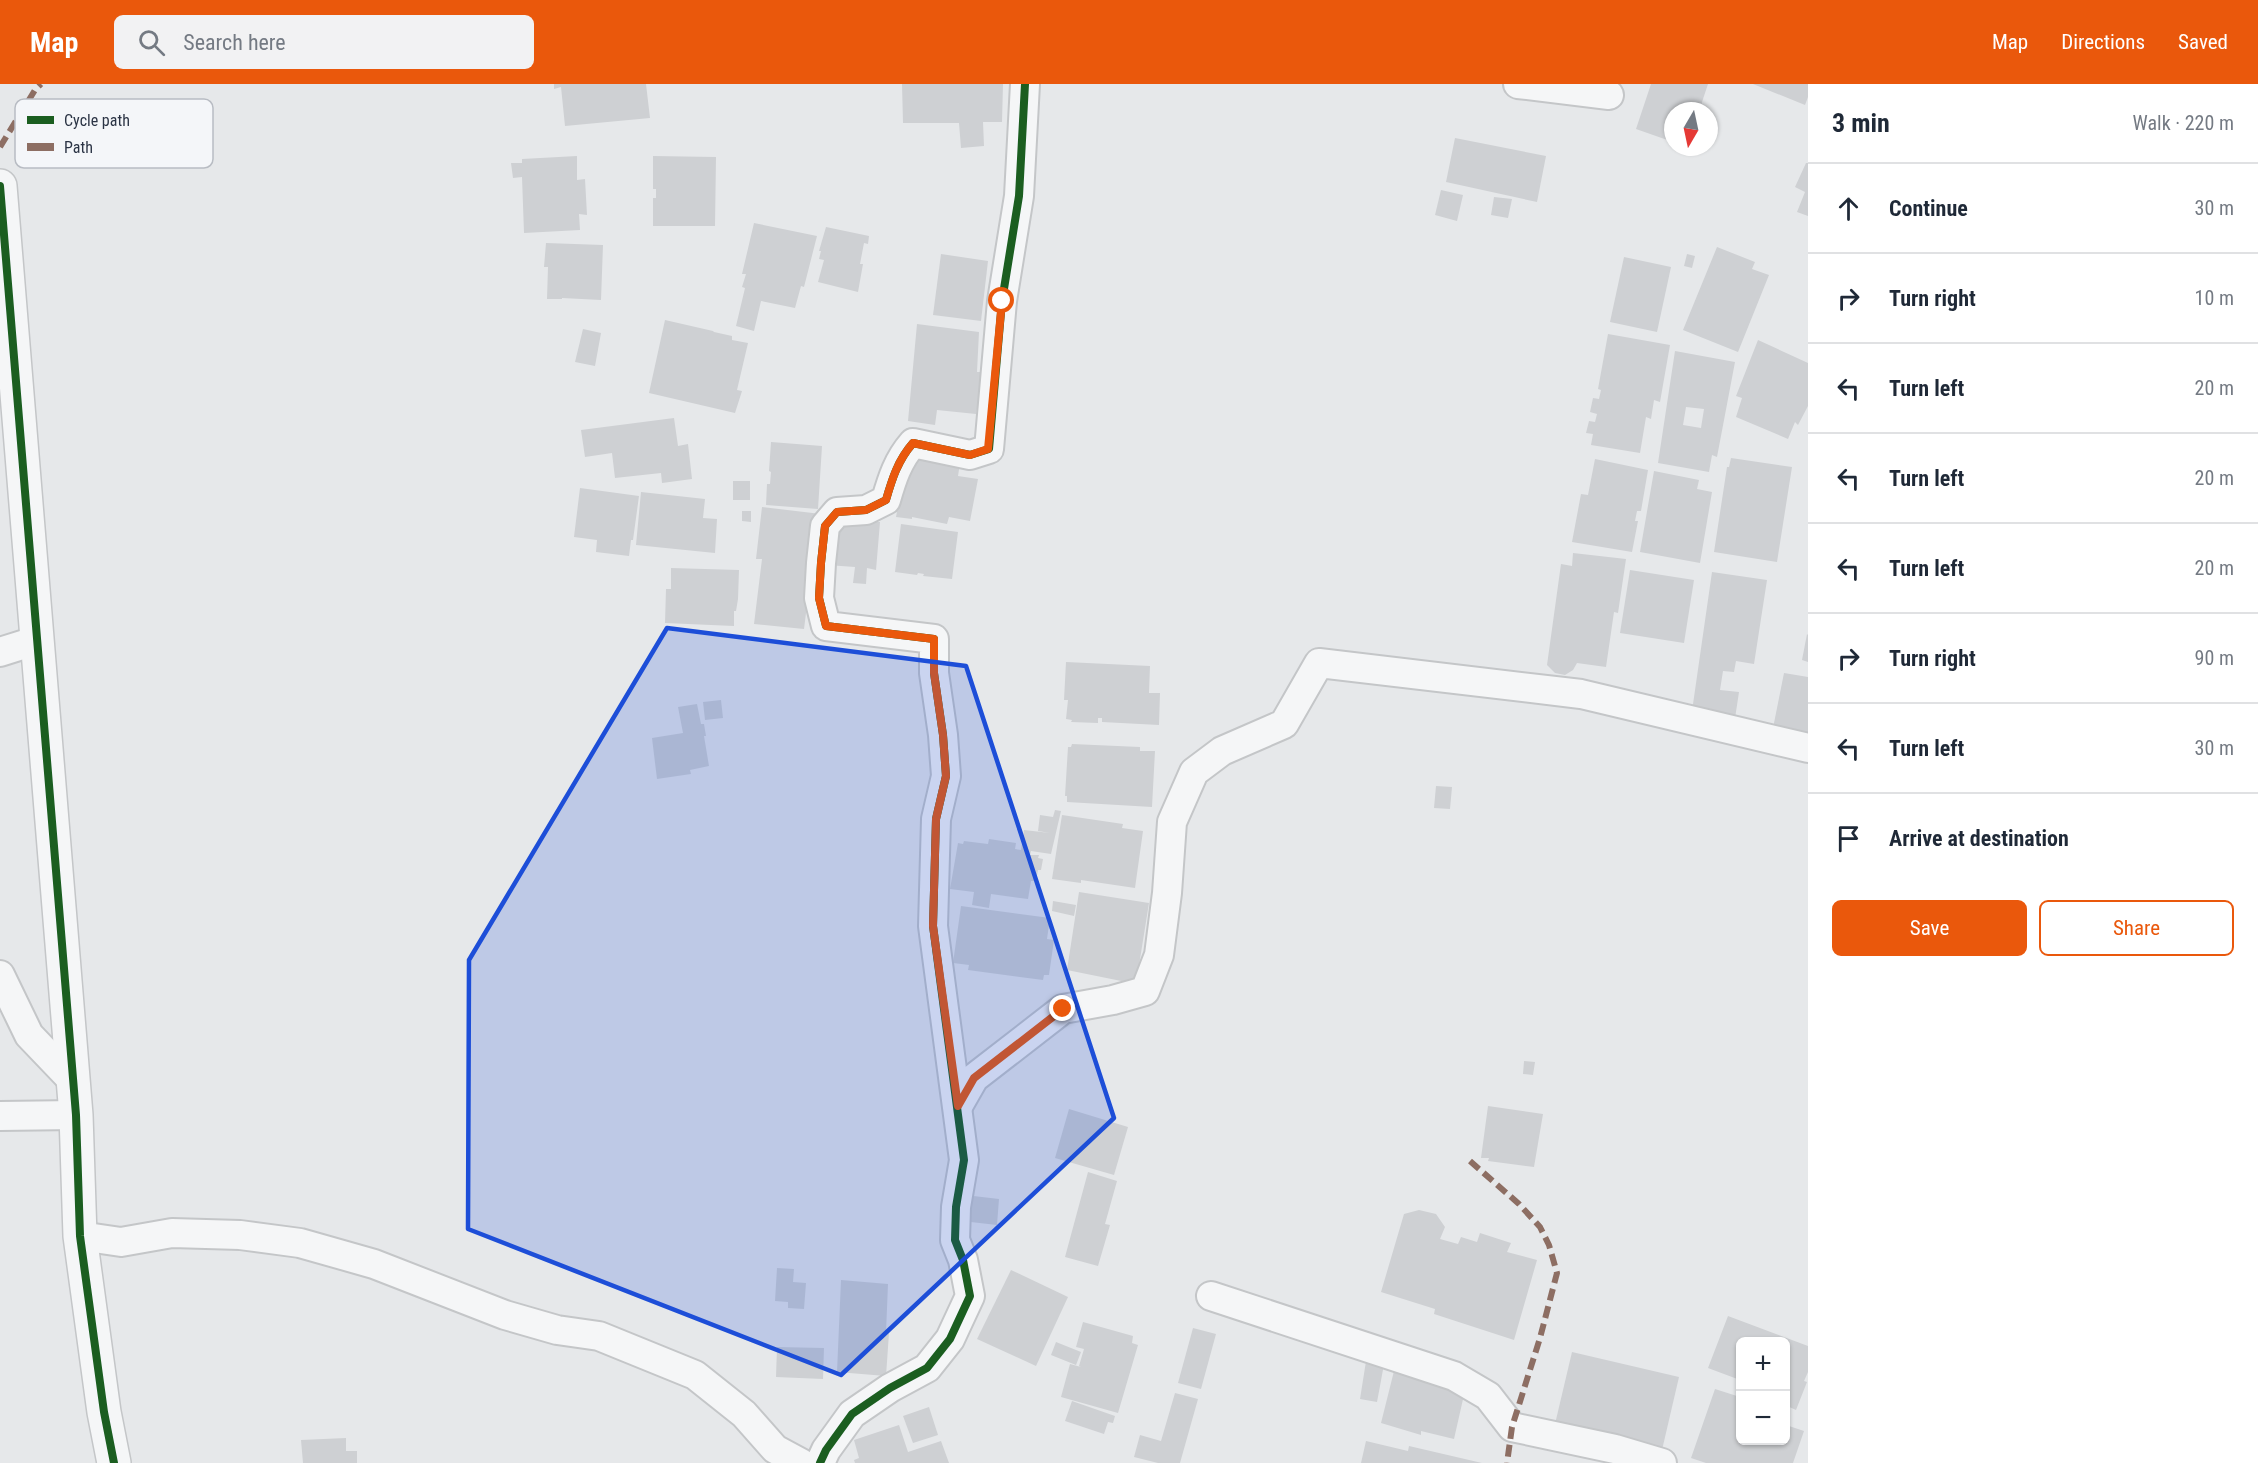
<!DOCTYPE html>
<html lang="en">
<head>
<meta charset="utf-8">
<style>
  :root { --surface:#fff; --page:#f2f2f3; --text:#1f2937; --muted:#747a83; --line:#e0e1e3; --accent:#ea580c }
  body { margin:0; font-family:"Roboto Condensed",sans-serif; background:var(--page); color:var(--text) }
  .controls { position:absolute; right:18px; bottom:18px; display:grid; overflow:hidden; border-radius:9px; box-shadow:0 2px 4px #0004 }
  .controls button { width:54px; height:54px; display:grid; place-items:center; padding:0; border:0; border-bottom:2px solid var(--line); background:var(--surface); color:var(--text); font:30px sans-serif }
  .compass { position:absolute; left:1664px; top:18px; width:54px; height:54px; border-radius:50%; background:var(--surface); box-shadow:0 2px 4px #0004; rotate:189deg }
  .stop { position:absolute; width:18px; height:18px; margin:-14px; border:4px solid #ea580c; border-radius:50%; background:#fff }
  .stop.end { background:#ea580c; border-color:#fff; box-shadow:0 2px 6px #0008 }
  .list { margin:0; padding:0; list-style:none }
  h2 { display:flex; justify-content:space-between; align-items:center; height:78px; margin:0; padding:0 24px; font-size:26px }
  h2 small { font-size:20px; font-weight:400; color:var(--muted) }
  .list li { display:grid; grid-template-columns:39px 1fr auto; gap:18px; align-items:center; box-sizing:border-box; height:90px; padding:0 24px; border-top:2px solid var(--line) }
  .list b { display:block; font-size:22px; white-space:nowrap }
  .list em { font-size:20px; font-style:normal; color:var(--muted) }
  .actions { display:flex; gap:12px; padding:18px 24px }
  .actions a { flex:1; padding:14px 0; border:2px solid var(--accent); border-radius:9px; text-align:center; font-size:21px; color:var(--accent) }
  .actions .main { background:var(--accent); color:#fff }
  .icon { flex:none; width:33px; height:33px; fill:none; stroke:currentColor; stroke-width:2; stroke-linecap:round; stroke-linejoin:round }
  .map { position:relative; flex:none; width:1808px; height:1379px; overflow:hidden }
  header { display:flex; align-items:center; gap:36px; box-sizing:border-box; height:84px; padding:0 30px; background:var(--accent); color:#fff }
  header strong { font-size:28px }
  nav { display:flex; gap:33px; margin-inline-start:auto; font-size:21px }
  .search { width:420px; height:54px; background:var(--page); display:flex; align-items:center; gap:15px; box-sizing:border-box; padding:0 21px; border-radius:9px; color:var(--muted); font-size:22px }
  main { display:flex }
  aside { flex:1; background:var(--surface) }
  .map>svg:first-child { display:block }
  .building { fill:#ced0d3; fill-rule:evenodd }
  .lines { fill:none; stroke-linecap:round; stroke-linejoin:round }
  .minor-casing { stroke:#c4c6c8; stroke-width:32 }
  .tertiary-casing { stroke:#c4c6c8; stroke-width:36 }
  .minor { stroke:#f5f6f7; stroke-width:28 }
  .tertiary { stroke:#f5f6f7; stroke-width:33 }
  .quiet { stroke:#8d6e63; stroke-width:6; stroke-dasharray:12 6; stroke-linecap:butt }
  .cycleway-casing { stroke:#f4f6f9; stroke-width:11 }
  .cycleway { stroke:#1b5e20; stroke-width:8 }
  .route { stroke:#ea580c; stroke-width:8 }
  .marked { fill:#1d4ed8; fill-opacity:0.2; stroke:#1d4ed8; stroke-width:4.5; stroke-linejoin:round }
  .key { fill:#f4f6f9; stroke:#b8bcc3; stroke-width:1.5 }
  .key-label { font-size:16px; fill:#2b3445 }
</style>
</head>
<body>
<header>
<strong>Map</strong>
<div class="search"><svg class="icon" aria-label="search" viewBox="0 0 24 24"><circle cx="10" cy="10" r="6"/><path d="M15 15l6 6"/></svg>Search here</div>
<nav><a>Map</a><a>Directions</a><a>Saved</a></nav>
</header>
<main>
<div class="map">
<svg width="1808" height="1379" viewBox="0 0 1808 1379">
  <rect width="100%" height="100%" fill="#e6e8ea"/>
  <g class="building">
    <polygon points="554,0 646,0 650,34 565,42 561,3 554,5"/>
    <polygon points="902,0 1003,0 1002,38 983,38 984,62 961,64 959,39 903,39"/>
    <polygon points="1651,0 1708,0 1699,27 1673,27 1673,58 1636,45"/>
    <polygon points="1753,0 1808,0 1808,13 1805,21"/>
    <polygon points="1455,54 1546,72 1537,118 1446,98"/>
    <polygon points="577,72 577,96 585,95 587,131 579,130 580,146 524,149 522,93 513,94 511,79 522,79 522,75"/>
    <polygon points="653,72 716,73 715,142 653,142 653,114 656,114 656,105 653,105"/>
    <polygon points="1806,79 1808,79 1808,132 1797,128 1805,108 1795,103"/>
    <polygon points="1441,106 1463,111 1457,137 1435,131"/>
    <polygon points="1494,113 1512,115 1508,134 1491,131"/>
    <polygon points="754,139 817,152 804,203 801,202 795,224 761,217 754,247 736,242 745,204 742,203 746,190 742,190"/>
    <polygon points="826,143 869,152 868,160 864,159 860,180 863,180 858,208 818,198 824,176 819,175 821,167 819,167"/>
    <polygon points="546,159 603,161 601,216 562,214 562,215 547,215 548,183 544,183"/>
    <polygon points="1717,163 1755,178 1752,185 1769,191 1738,268 1683,246"/>
    <polygon points="941,170 988,177 981,237 933,231"/>
    <polygon points="1687,170 1695,172 1692,184 1684,182"/>
    <polygon points="1624,173 1671,183 1657,248 1610,238"/>
    <polygon points="665,236 713,247 714,248 732,252 732,256 748,259 737,306 742,307 735,329 649,309"/>
    <polygon points="917,240 979,248 977,288 984,288 976,330 937,326 935,341 908,337"/>
    <polygon points="583,245 601,249 595,282 575,278"/>
    <polygon points="1608,250 1670,261 1660,318 1654,316 1651,335 1646,333 1640,369 1591,361 1593,350 1586,349 1589,337 1595,338 1597,330 1590,328 1593,314 1599,315 1601,306 1598,305"/>
    <polygon points="1758,256 1808,279 1808,322 1798,341 1795,338 1788,355 1736,333 1742,314 1736,312"/>
    <path d="M1675,267L1735,278L1717,373L1712,371L1709,388L1658,379ZM1686,323L1704,325L1701,344L1683,341Z"/>
    <polygon points="674,334 678,362 688,360 692,395 662,399 661,389 615,394 612,369 585,373 581,346"/>
    <polygon points="771,358 822,362 818,425 766,421 767,400 770,400 771,388 769,387"/>
    <polygon points="908,369 960,379 958,392 978,395 970,437 949,433 947,440 912,433 912,435 896,433"/>
    <polygon points="1731,374 1792,383 1777,478 1714,468 1727,383 1729,383"/>
    <polygon points="1595,375 1648,386 1641,427 1637,427 1635,437 1638,437 1632,468 1572,458 1581,410 1588,411"/>
    <polygon points="1654,387 1699,396 1697,405 1712,408 1700,479 1640,468"/>
    <rect x="733" y="397" width="17" height="19"/>
    <polygon points="580,404 639,412 633,456 631,456 629,472 596,468 597,456 574,453"/>
    <polygon points="641,408 705,415 703,434 717,435 715,469 636,461"/>
    <polygon points="762,423 821,430 812,481 804,545 754,540 762,475 756,475"/>
    <polygon points="742,427 751,427 751,438 742,437"/>
    <polygon points="831,436 880,438 876,486 867,484 866,500 853,499 855,483 827,481"/>
    <polygon points="901,440 958,448 952,495 923,492 924,490 918,489 917,491 895,488"/>
    <polygon points="1573,469 1626,475 1618,529 1614,528 1606,583 1577,579 1573,586 1565,591 1555,589 1547,581 1561,480 1572,482"/>
    <polygon points="671,484 739,486 738,515 736,527 734,527 734,542 665,539 666,505 671,505"/>
    <polygon points="1630,486 1694,496 1684,559 1620,549"/>
    <polygon points="1712,488 1767,496 1754,580 1736,577 1734,588 1723,587 1720,606 1739,608 1734,641 1691,634"/>
    <polygon points="1807,550 1808,551 1808,578 1802,576"/>
    <polygon points="1066,578 1150,582 1149,609 1160,609 1159,641 1102,638 1102,634 1098,634 1098,639 1071,638 1072,636 1066,635 1068,616 1064,616"/>
    <polygon points="1784,589 1808,593 1808,655 1773,644"/>
    <polygon points="721,616 723,634 705,636 703,618"/>
    <polygon points="697,620 701,640 704,640 706,652 704,652 709,682 690,686 691,690 657,695 652,654 683,649 678,623"/>
    <polygon points="1072,660 1140,663 1140,667 1155,667 1152,723 1067,718 1067,712 1065,712 1068,663 1071,663"/>
    <polygon points="1436,702 1452,703 1450,725 1434,724"/>
    <polygon points="1055,726 1061,727 1051,770 1031,767 1030,771 1039,771 1038,774 1043,775 1041,786 1038,786 1036,797 1031,797 1028,815 991,810 989,824 972,821 974,808 950,805 958,759 963,760 964,757 988,760 989,755 1016,759 1015,765 1021,766 1024,746 1050,749 1038,747 1040,731 1053,733"/>
    <polygon points="1062,731 1123,740 1122,744 1143,747 1135,804 1081,796 1081,799 1052,795"/>
    <polygon points="1079,808 1149,819 1136,900 1067,886"/>
    <polygon points="1053,817 1076,821 1074,832 1052,827"/>
    <polygon points="961,822 1050,834 1047,855 1054,856 1049,891 1044,891 1043,896 968,886 969,881 953,879"/>
    <polygon points="1524,977 1535,978 1533,991 1523,990"/>
    <polygon points="1488,1022 1543,1030 1534,1083 1488,1077 1489,1074 1481,1074"/>
    <polygon points="1069,1025 1128,1043 1114,1091 1055,1074"/>
    <polygon points="1088,1088 1117,1097 1105,1140 1110,1141 1098,1182 1065,1173"/>
    <polygon points="965,1111 999,1115 997,1141 962,1137"/>
    <polygon points="1419,1126 1436,1130 1445,1143 1440,1155 1458,1160 1461,1153 1477,1158 1480,1149 1511,1159 1507,1168 1537,1176 1514,1256 1434,1230 1435,1225 1381,1208 1404,1130"/>
    <polygon points="777,1184 794,1185 793,1198 806,1199 804,1225 788,1224 788,1218 775,1217"/>
    <polygon points="1011,1186 1068,1213 1036,1282 977,1255"/>
    <polygon points="841,1196 888,1200 886,1249 889,1249 886,1292 837,1288"/>
    <polygon points="1728,1232 1808,1262 1808,1288 1804,1297 1807,1298 1796,1326 1787,1322 1788,1319 1786,1318 1786,1258 1740,1258 1740,1296 1708,1284"/>
    <polygon points="1083,1238 1133,1252 1132,1259 1138,1261 1118,1329 1061,1313 1070,1280 1081,1283 1079,1282 1084,1265 1076,1263"/>
    <polygon points="1193,1244 1216,1250 1201,1305 1178,1299"/>
    <polygon points="1056,1258 1081,1268 1076,1281 1051,1271"/>
    <polygon points="777,1263 824,1264 823,1295 776,1293"/>
    <polygon points="1572,1268 1679,1293 1662,1366 1555,1340"/>
    <polygon points="1367,1271 1385,1275 1377,1318 1360,1315"/>
    <polygon points="1396,1279 1466,1302 1454,1355 1421,1347 1421,1351 1381,1339"/>
    <polygon points="1715,1305 1740,1313 1740,1356 1786,1356 1786,1341 1804,1347 1793,1379 1706,1379 1691,1374"/>
    <polygon points="1175,1309 1198,1315 1180,1379 1158,1379 1134,1373 1140,1351 1161,1357"/>
    <polygon points="1072,1317 1115,1332 1113,1339 1108,1338 1104,1350 1065,1337"/>
    <polygon points="929,1323 938,1351 913,1359 903,1332"/>
    <polygon points="899,1341 908,1368 941,1357 949,1379 855,1379 854,1376 859,1374 854,1356"/>
    <polygon points="346,1354 346,1367 357,1367 357,1379 303,1379 301,1356"/>
    <polygon points="1366,1357 1408,1367 1409,1362 1482,1379 1361,1379"/>
  </g>
  <g class="lines">
    <defs>
      <g id="minor">
        <polyline points="1518,0 1609,11"/>
        <polyline points="0,568 38,556"/>
        <polyline points="0,891 29,951 73,997"/>
        <polyline points="958,1022 974,994 1063,925 1113,916 1145,907 1159,871 1167,809 1172,738 1194,688 1222,667 1284,640 1319,579 1581,610 1808,664"/>
        <polyline points="0,1032 76,1031"/>
        <polyline points="80,1152 121,1158 172,1149 240,1151 300,1159 374,1180 505,1231 557,1246 599,1252 695,1291 744,1330 775,1365 801,1379"/>
        <polyline points="1211,1212 1454,1292 1488,1312 1512,1343 1615,1365 1662,1379"/>
        <path d="M820,1379L826,1366L852,1330L890,1304L927,1284L950,1255L970,1212L963,1176L955,1156L956,1123L964,1076L933,842L936,735L946,692L943,651L934,589V555L826,542L819,514L821,479L825,442L837,428L866,426L886,416C892,395 898,376 913,359L970,371L989,365L1002,217L1019,112L1025,0"/>
      </g>
      <polyline id="tertiary" points="0,102 76,1031 80,1152 104,1328 114,1379"/>
    </defs>
    <use href="#minor" class="minor-casing"/>
    <use href="#tertiary" class="tertiary-casing"/>
    <use href="#minor" class="minor"/>
    <use href="#tertiary" class="tertiary"/>
    <g class="quiet">
      <polyline points="0,63 35,6 41,0"/>
      <polyline points="1470,1077 1519,1120 1540,1143 1549,1161 1557,1189 1540,1254 1512,1343 1507,1379"/>
    </g>
    <defs>
      <g id="cycleway">
        <polyline points="0,102 76,1031 80,1152 104,1328 114,1379"/>
        <path d="M820,1379L826,1366L852,1330L890,1304L927,1284L950,1255L970,1212L963,1176L955,1156L956,1123L964,1076L933,842L936,735L946,692L943,651L934,589V555L826,542L819,514L821,479L825,442L837,428L866,426L886,416C892,395 898,376 913,359L970,371L989,365L1002,217L1019,112L1025,0"/>
      </g>
    </defs>
    <use href="#cycleway" class="cycleway-casing"/>
    <use href="#cycleway" class="cycleway"/>
  </g>
  <g class="lines">
    <path class="route" d="M1002,217L988,365L970,371L913,359C898,376 892,395 886,416L866,426L837,428L825,442L821,479L819,514L826,542L934,555V589L943,651L946,692L936,735L933,842L958,1022L974,994L1063,925"/>
  </g>
  <path class="marked" d="M667,544L966,582L1114,1034L841,1291L468,1145L469,876Z"/>
  <rect x="15" y="15" width="198" height="69" rx="9" class="key"/>
  <rect x="27" y="32" width="27" height="8" fill="#1b5e20"/>
  <rect x="27" y="59" width="27" height="8" fill="#8d6e63"/>
  <g class="key-label">
    <text x="64" y="42">Cycle path</text>
    <text x="64" y="69">Path</text>
  </g>
</svg>
<div class="controls">
<button>+</button>
<button>−</button>
</div>
<svg class="compass" viewBox="-18 -18 36 36"><path d="M0-13l5 13h-10z" fill="#e53935"/><path d="M0 13l5-13h-10z" fill="#747a83"/></svg>
<div class="stop" style="left:1002px;top:217px"></div>
<div class="stop end" style="left:1063px;top:925px"></div>
</div>
<aside>
<h2>3 min<small>Walk · 220 m</small></h2>
<ul class="list">
<li><svg class="icon" aria-label="ahead" viewBox="0 0 24 24"><path d="M12 20V5M6 11l6-6 6 6"/></svg><div><b>Continue</b></div><em>30 m</em></li>
<li><svg class="icon" aria-label="right" viewBox="0 0 24 24"><path d="M7 20v-9h11M14 6l5 5-5 5"/></svg><div><b>Turn right</b></div><em>10 m</em></li>
<li><svg class="icon" aria-label="left" viewBox="0 0 24 24"><path d="M17 20v-9H6M10 6l-5 5 5 5"/></svg><div><b>Turn left</b></div><em>20 m</em></li>
<li><svg class="icon" aria-label="left" viewBox="0 0 24 24"><path d="M17 20v-9H6M10 6l-5 5 5 5"/></svg><div><b>Turn left</b></div><em>20 m</em></li>
<li><svg class="icon" aria-label="left" viewBox="0 0 24 24"><path d="M17 20v-9H6M10 6l-5 5 5 5"/></svg><div><b>Turn left</b></div><em>20 m</em></li>
<li><svg class="icon" aria-label="right" viewBox="0 0 24 24"><path d="M7 20v-9h11M14 6l5 5-5 5"/></svg><div><b>Turn right</b></div><em>90 m</em></li>
<li><svg class="icon" aria-label="left" viewBox="0 0 24 24"><path d="M17 20v-9H6M10 6l-5 5 5 5"/></svg><div><b>Turn left</b></div><em>30 m</em></li>
<li><svg class="icon" aria-label="arrive" viewBox="0 0 24 24"><path d="M6 21V4h12l-3 4 3 4H6"/></svg><div><b>Arrive at destination</b></div></li>
</ul>
<div class="actions"><a class="main">Save</a><a>Share</a></div>
</aside>
</main>
</body>
</html>
